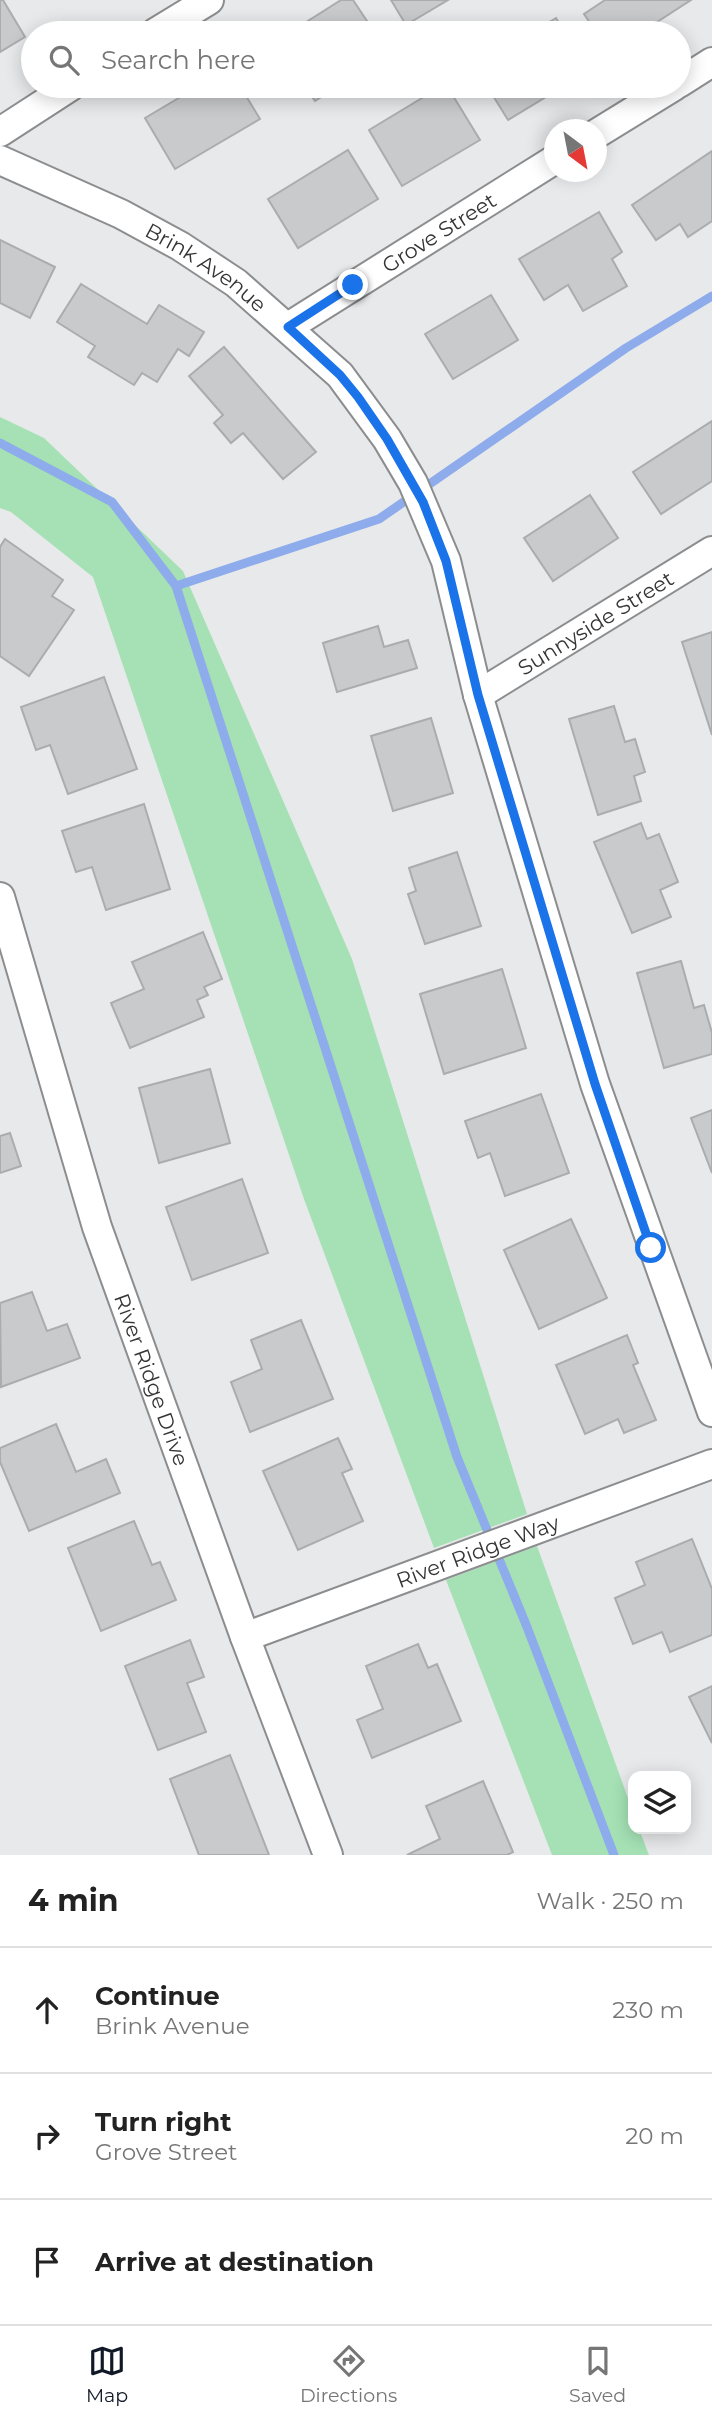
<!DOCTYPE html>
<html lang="en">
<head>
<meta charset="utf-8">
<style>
  :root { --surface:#fff; --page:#f6f6f6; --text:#222; --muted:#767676; --line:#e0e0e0; --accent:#111827 }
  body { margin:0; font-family:Montserrat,sans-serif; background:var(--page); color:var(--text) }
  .controls { position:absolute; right:21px; bottom:21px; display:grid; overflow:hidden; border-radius:14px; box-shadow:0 4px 18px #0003 }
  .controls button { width:63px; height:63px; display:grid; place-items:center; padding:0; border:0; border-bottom:2px solid var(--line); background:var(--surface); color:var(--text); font:35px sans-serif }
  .compass { position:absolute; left:544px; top:119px; width:63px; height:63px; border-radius:50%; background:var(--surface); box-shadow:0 4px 18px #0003; rotate:148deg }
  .stop { position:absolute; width:21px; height:21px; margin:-16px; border:5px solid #1a73e8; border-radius:50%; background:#fff }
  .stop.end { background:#1a73e8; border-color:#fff; box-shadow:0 2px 7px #0008 }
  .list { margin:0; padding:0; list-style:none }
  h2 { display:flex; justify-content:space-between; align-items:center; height:91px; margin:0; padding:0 28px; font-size:30px }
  h2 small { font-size:23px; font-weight:400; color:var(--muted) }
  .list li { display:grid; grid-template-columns:46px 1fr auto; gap:21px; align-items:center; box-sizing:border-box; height:126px; padding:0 28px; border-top:2px solid var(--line) }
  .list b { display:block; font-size:26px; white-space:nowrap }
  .list p { margin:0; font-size:23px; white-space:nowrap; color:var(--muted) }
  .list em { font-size:23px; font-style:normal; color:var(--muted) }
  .icon { flex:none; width:38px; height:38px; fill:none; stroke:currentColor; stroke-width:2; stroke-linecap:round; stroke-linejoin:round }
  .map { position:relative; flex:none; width:712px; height:1855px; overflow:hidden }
  .search { position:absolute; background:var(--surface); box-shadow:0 4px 18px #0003; left:21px; right:21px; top:21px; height:77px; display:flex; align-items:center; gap:18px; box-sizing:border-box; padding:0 24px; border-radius:38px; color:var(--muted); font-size:26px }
  .sheet { height:469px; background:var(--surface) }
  nav { display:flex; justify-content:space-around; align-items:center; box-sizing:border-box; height:98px; border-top:2px solid var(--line); background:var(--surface); font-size:19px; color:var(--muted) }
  nav a { display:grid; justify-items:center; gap:4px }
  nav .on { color:var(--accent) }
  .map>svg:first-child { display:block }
  .green { fill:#a5e1b5 }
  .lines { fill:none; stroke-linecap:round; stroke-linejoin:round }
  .stream { stroke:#8eaceb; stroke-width:9 }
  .building { fill:#c9cacc; stroke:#abacae; stroke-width:2 }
  .street-casing { stroke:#8c8d8f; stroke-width:32 }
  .street { stroke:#fff; stroke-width:28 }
  .route { stroke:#1a73e8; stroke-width:9 }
  .labels { text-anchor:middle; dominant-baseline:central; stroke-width:5; stroke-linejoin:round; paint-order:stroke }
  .street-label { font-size:21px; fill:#353536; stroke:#fff }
</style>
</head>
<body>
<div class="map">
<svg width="712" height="1855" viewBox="0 0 712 1855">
  <rect width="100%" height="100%" fill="#e8e9eb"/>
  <g class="green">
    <polygon points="0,417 44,438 183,571 352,959 527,1514 434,1548 304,1199 93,577 11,512 0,508"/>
    <polygon points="537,1546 633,1812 633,1829 639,1829 649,1855 552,1855 446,1580"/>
  </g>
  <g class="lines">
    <g class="stream">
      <polyline points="0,443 112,502 176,586 457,1457 527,1627 614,1855"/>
      <polyline points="176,586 379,519 626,348 712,296"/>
    </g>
  </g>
  <g class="building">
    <polygon points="0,0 3,0 25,37 0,52"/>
    <polygon points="341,0 353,0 375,33 289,33"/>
    <polygon points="391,0 448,0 406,25"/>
    <polygon points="605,0 691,0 640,33 597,33 584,14"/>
    <polygon points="556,18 565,33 531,33"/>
    <polygon points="199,86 240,86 260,119 175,169 145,118"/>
    <polygon points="304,86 339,86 315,101"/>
    <polygon points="442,86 447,86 480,140 402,186 369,130"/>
    <polygon points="487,86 564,86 508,120"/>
    <polygon points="348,150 378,199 298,248 268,199"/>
    <polygon points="712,151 712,221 688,237 680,224 656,240 632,205"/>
    <polygon points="599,212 622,252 612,259 627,286 583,311 568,285 544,300 519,259"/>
    <polygon points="0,240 55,267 30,318 0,303"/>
    <polygon points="81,284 147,324 159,305 204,332 189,356 178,349 157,382 142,373 134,385 88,357 95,346 57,322"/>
    <polygon points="491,295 518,340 453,379 425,334"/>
    <polygon points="224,347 316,452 283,479 243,433 231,443 214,423 223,415 189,376"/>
    <polygon points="712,421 712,481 661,514 633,472"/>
    <polygon points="590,495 618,538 553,581 524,538"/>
    <polygon points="5,539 63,580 52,596 74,610 29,676 0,656 0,547"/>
    <polygon points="378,626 384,647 408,640 417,668 337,692 323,643"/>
    <polygon points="712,632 712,735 682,642"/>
    <polygon points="104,677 137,769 68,794 50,745 36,750 21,707"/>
    <polygon points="614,706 625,742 635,739 645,772 634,776 641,801 598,815 569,719"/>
    <polygon points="431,718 453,793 393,811 371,736"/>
    <polygon points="144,804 170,889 106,910 92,867 76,872 62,831"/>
    <polygon points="641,823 647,839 659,834 678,882 660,890 671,917 632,933 594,842"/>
    <polygon points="457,852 481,926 425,944 408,894 416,891 409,868"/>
    <polygon points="203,932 222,979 204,987 208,995 197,1000 204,1017 130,1048 111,1003 144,989 132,962"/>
    <polygon points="681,961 694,1008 704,1005 712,1033 712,1054 664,1068 637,973"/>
    <polygon points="502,969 526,1048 444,1074 420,994"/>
    <polygon points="210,1069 230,1143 159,1163 139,1088"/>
    <polygon points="541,1094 569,1173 505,1196 490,1153 478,1158 465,1121"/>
    <polygon points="712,1110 712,1173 691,1118"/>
    <polygon points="10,1133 21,1166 0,1173 0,1136"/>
    <polygon points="242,1179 268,1253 192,1280 166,1207"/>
    <polygon points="571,1219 607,1298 539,1329 504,1250"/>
    <polygon points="32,1292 47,1331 67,1324 80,1358 1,1387 0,1303"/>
    <polygon points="301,1320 333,1399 250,1432 231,1382 262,1369 251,1340"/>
    <polygon points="627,1335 638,1363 633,1365 656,1420 624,1433 618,1419 585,1434 556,1365"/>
    <polygon points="56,1424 76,1472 106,1459 120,1493 29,1531 0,1462 0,1448"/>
    <polygon points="338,1438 352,1469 342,1473 363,1521 298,1550 263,1471"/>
    <polygon points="134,1521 152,1565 160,1562 176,1600 101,1631 68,1548"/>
    <polygon points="692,1539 712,1589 712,1635 670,1652 662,1632 633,1644 615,1598 645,1585 636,1562"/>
    <polygon points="190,1640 204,1677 187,1683 206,1732 158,1750 125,1666"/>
    <polygon points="418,1644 428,1668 437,1664 461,1721 372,1758 357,1720 383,1709 366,1666"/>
    <polygon points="712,1686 712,1743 689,1697"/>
    <polygon points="230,1755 269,1855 199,1855 170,1779"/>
    <polygon points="483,1781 513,1852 507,1855 407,1855 440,1839 426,1806"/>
  </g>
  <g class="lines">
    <defs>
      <g id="street">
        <polyline points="155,33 209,0"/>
        <polyline points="679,83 712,62"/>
        <polyline points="0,132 71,86"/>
        <polyline points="596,134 674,86"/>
        <path id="s1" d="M0,160L121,214L180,246L236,283L340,375L387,439L413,483L446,561L478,695L595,1084L712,1412"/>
        <path id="s2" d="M288,327L554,160"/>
        <path id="s3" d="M478,695L712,551"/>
        <path id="s4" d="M0,897L97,1227L245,1637L328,1855"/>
        <path id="s5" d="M245,1637L712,1464"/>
      </g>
    </defs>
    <use href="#street" class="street-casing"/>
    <use href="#street" class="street"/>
  </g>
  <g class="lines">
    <polyline class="route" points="353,285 288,327 340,375 358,397 387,439 423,502 446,561 478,695 595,1084 651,1248"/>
  </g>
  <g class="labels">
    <g class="street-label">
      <text stroke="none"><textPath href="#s2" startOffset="178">Grove Street</textPath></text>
      <text stroke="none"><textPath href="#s1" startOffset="233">Brink Avenue</textPath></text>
      <text stroke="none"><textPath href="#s3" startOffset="138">Sunnyside Street</textPath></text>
      <text stroke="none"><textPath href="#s4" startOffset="506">River Ridge Drive</textPath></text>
      <text stroke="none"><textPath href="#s5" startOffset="248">River Ridge Way</textPath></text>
    </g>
  </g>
</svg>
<div class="controls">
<button><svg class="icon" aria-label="layers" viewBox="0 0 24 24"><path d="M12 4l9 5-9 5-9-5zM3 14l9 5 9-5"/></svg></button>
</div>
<svg class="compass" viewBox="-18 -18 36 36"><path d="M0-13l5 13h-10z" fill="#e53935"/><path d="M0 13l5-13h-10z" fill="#767676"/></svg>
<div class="stop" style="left:651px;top:1248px"></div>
<div class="stop end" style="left:353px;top:285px"></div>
<div class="search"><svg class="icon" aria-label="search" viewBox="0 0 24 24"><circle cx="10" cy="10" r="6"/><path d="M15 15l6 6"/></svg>Search here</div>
</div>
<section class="sheet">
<h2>4 min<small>Walk · 250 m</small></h2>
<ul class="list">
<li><svg class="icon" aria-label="ahead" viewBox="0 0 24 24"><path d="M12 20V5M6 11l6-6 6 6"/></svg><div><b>Continue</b><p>Brink Avenue</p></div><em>230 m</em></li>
<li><svg class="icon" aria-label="right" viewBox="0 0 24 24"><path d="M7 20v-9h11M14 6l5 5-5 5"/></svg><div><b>Turn right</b><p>Grove Street</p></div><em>20 m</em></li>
<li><svg class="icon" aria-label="arrive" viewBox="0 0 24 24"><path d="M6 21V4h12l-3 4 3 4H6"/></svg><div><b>Arrive at destination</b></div></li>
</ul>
</section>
<nav>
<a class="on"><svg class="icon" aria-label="map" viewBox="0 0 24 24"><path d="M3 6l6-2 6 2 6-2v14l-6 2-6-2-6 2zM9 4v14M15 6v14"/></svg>Map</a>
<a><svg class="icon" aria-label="directions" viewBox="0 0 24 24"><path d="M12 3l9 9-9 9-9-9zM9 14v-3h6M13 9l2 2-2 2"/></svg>Directions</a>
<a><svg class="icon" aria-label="saved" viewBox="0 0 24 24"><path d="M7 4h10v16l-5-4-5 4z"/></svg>Saved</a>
</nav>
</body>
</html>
